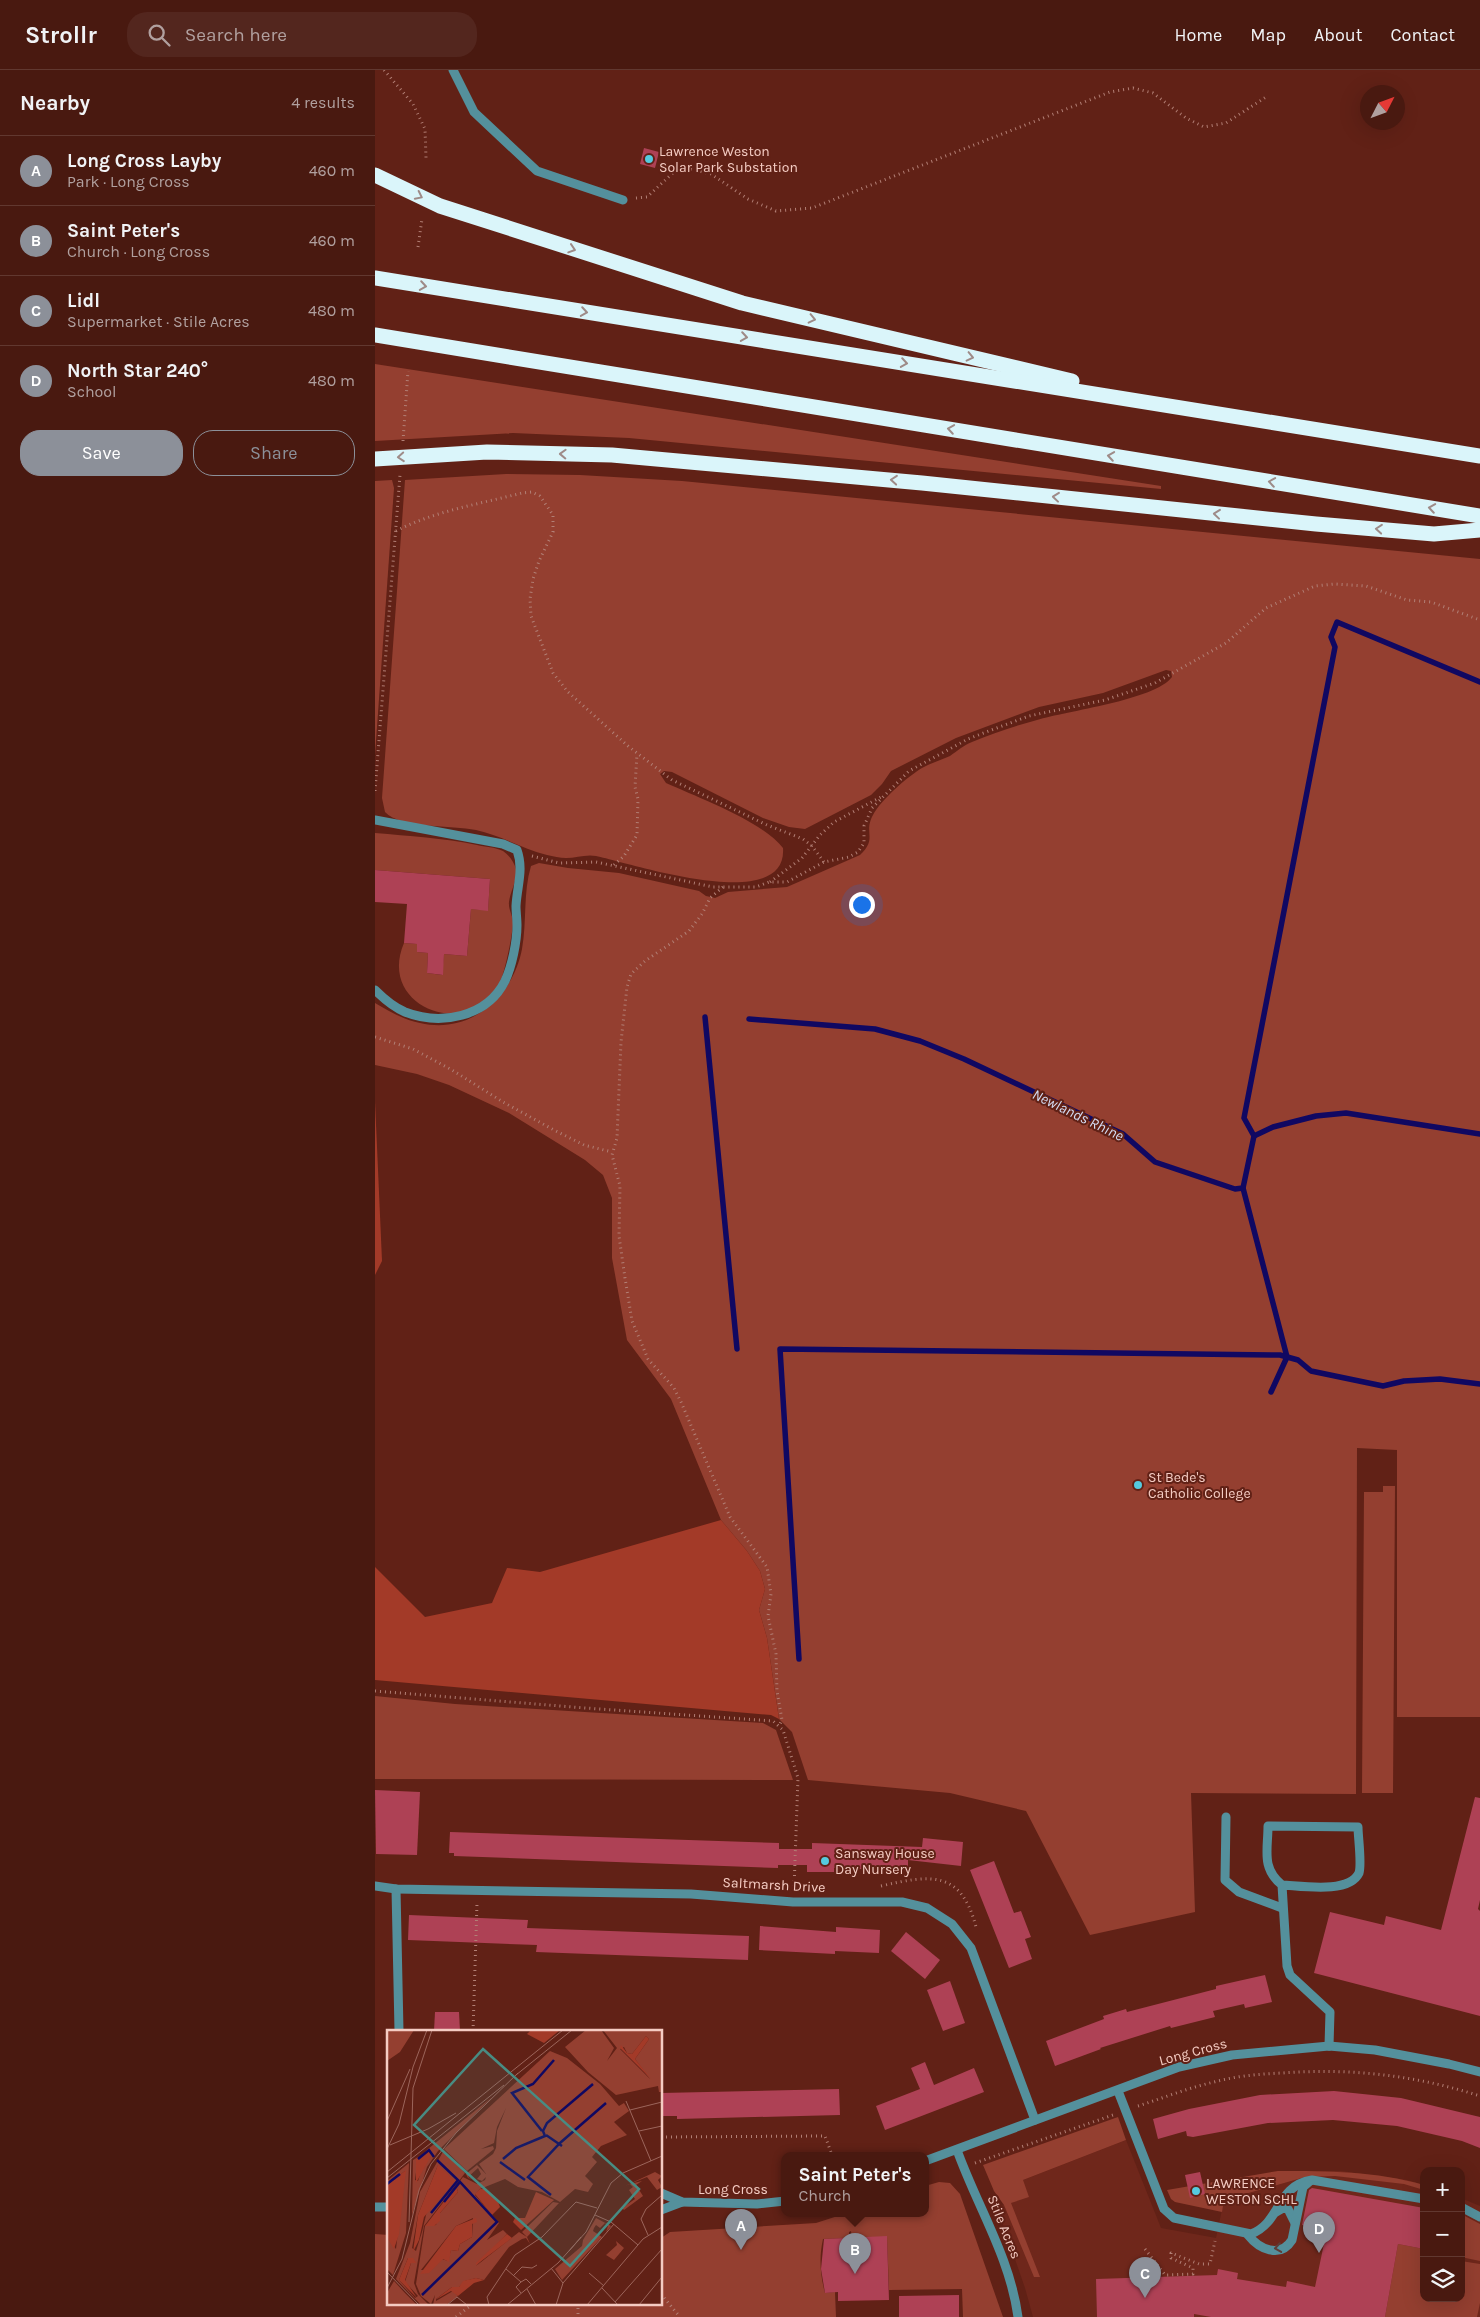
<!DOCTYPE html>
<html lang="en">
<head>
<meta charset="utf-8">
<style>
  :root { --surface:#491910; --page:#53261e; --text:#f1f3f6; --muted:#b1a09f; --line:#613830; --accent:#8c9099 }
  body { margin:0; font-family:Karla,sans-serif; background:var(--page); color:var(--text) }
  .controls { position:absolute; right:15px; bottom:15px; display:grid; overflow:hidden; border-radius:10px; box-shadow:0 5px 20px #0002 }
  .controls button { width:45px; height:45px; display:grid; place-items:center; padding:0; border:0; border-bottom:1px solid var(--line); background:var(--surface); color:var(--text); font:25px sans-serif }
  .compass { position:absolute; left:985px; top:15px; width:45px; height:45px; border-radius:50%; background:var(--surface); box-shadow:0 5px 20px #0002; rotate:48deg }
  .you { position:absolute; left:486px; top:834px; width:18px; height:18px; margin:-12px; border:4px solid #fff; border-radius:50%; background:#1a73e8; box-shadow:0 0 0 8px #1a73e833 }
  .badge { display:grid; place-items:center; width:32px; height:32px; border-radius:50%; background:var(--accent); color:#fff; font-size:16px; font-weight:700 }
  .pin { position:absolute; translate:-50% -41px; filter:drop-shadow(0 1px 2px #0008) }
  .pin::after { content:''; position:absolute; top:26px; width:18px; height:15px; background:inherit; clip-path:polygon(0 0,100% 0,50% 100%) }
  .popup { position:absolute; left:406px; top:2082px; width:148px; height:65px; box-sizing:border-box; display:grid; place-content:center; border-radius:10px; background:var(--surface); filter:drop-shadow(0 1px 4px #0005); font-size:16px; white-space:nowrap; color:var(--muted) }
  .popup b { font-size:19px; color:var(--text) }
  .popup::after { content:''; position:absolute; left:50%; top:100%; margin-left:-10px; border:10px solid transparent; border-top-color:var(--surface) }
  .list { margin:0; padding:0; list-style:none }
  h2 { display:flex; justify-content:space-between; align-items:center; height:65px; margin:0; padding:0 20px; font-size:21px }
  h2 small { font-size:16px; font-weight:400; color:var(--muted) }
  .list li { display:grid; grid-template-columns:32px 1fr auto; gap:15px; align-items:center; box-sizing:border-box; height:70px; padding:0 20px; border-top:1px solid var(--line) }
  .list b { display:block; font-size:19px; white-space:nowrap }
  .list p { margin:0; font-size:16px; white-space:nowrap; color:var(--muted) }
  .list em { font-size:16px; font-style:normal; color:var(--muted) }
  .actions { display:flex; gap:10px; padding:15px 20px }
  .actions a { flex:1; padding:11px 0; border:1px solid var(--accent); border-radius:20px; text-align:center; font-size:18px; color:var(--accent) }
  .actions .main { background:var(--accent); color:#fff }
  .icon { flex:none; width:28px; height:28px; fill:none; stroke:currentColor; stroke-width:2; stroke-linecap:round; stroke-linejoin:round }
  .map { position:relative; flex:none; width:1105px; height:2247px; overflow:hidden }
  header { display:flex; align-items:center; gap:30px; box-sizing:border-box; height:70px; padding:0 25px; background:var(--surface); border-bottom:1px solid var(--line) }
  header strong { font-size:24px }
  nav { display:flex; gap:28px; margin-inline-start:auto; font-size:18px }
  .search { width:350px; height:45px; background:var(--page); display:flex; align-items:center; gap:12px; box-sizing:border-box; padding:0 18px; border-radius:20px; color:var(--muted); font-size:19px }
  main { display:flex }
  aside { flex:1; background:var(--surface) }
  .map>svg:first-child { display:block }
  .built { fill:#6f271b }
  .green { fill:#943f30 }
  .forest { fill:#a33a28 }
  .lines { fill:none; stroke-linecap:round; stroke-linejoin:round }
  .stream { stroke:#100862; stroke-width:5.5 }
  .building { fill:#ae4155 }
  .path { stroke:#b27f75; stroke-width:3; stroke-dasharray:1 4; stroke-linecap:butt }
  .minor { stroke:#54909c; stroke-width:9 }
  .highway { stroke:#daf5fa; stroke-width:15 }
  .oneway { stroke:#9e8b88 }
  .oneway2 { stroke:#5e3d38 }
  .poi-dot { fill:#55cadf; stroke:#612116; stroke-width:2 }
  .labels { text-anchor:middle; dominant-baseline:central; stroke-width:4; stroke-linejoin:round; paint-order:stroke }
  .poi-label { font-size:14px; fill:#f5ccc3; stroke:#612116; text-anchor:start }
  .street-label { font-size:14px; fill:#f5ccc3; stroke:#612116 }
  .water-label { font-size:15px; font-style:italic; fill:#d4dcf4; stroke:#612116 }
  .inset-river { fill:none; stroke:#100862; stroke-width:2.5 }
  .inset-road { fill:none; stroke:#9c655b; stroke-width:1 }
  .view { fill:#488c83; fill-opacity:0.15; stroke:#488c83; stroke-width:2.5 }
  .inset-edge { fill:none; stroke:#f5ccc3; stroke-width:2.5 }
</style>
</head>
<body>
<header>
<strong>Strollr</strong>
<div class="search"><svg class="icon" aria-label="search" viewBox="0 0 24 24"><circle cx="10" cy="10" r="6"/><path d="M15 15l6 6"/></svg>Search here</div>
<nav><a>Home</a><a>Map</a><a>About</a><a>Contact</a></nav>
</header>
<main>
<aside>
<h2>Nearby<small>4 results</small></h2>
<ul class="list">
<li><span class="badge">A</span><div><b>Long Cross Layby</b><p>Park · Long Cross</p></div><em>460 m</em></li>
<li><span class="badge">B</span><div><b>Saint Peter's</b><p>Church · Long Cross</p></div><em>460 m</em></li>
<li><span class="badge">C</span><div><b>Lidl</b><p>Supermarket · Stile Acres</p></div><em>480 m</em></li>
<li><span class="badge">D</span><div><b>North Star 240°</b><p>School</p></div><em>480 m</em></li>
</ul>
<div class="actions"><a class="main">Save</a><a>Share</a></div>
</aside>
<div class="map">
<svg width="1105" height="2247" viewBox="0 0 1105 2247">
  <rect width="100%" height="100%" fill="#612116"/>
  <polygon class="built" points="751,2070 786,2158 841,2168 849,2130 903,2101 966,2101 1032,2110 1049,2115 1049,2228 1086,2228 1086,2128 1105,2136 1105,2247 658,2247 650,2218 622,2137 636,2133 648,2110"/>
  <g class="green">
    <polygon points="0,294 786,416 786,419 254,368 138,363 0,371"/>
    <path d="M131,404L205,405L307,411L1105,489V1647H1022V1380L982,1378L981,1724L816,1723L820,1842L715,1865L651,1741L575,1723L433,1710L417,1662L404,1649L392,1568L384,1540L390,1519L385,1501L372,1481L346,1450L296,1329L252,1270L237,1188V1128L228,1105L210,1090L134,1043L74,1015L42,1004L0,995V933C14,941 29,950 45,953C95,965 138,927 147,879C152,852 148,822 156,796L164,793L193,798L244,803L324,821L331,826L340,828L353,822L412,817L485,785C503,768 488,763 498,745C506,730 532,707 547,698C556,693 566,690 575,686C582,681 589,675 597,672C618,663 640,656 662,650C691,641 780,630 797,607L796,601L791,600L728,623L664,637L581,668L516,701L507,714L496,725L430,759L414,757L388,748L297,702L289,701L285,704L291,713C324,728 387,751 408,778C413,846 255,793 221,786C211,784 201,788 191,788C185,788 178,786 172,785C148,779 125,765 101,760C77,755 26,759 10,742L7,728L30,410Z"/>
    <polygon points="17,410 19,418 0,685 0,411"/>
    <path d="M0,763C34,766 68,768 102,775C110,777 120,777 128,781C134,785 139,792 141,799C143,809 135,822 134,832C133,840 139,847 138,855C136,871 132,891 127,907C104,974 0,941 29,873L42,874V882L53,883L52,903L67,905L69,884L92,886L96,839L113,840L115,809L0,800Z"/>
    <polygon points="1008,1416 1020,1416 1018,1723 987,1723 989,1422 1008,1422"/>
    <polygon points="0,1626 80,1634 388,1653 401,1660 418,1710 0,1709"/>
    <polygon points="743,2047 751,2070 648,2110 654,2127 636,2133 665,2207 659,2207 629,2135 619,2121 608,2095"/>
    <path d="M903,2101C952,2101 1001,2101 1049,2115V2120L1029,2114L960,2106L930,2107L849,2130L847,2142L800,2132L796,2129L792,2120Z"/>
    <path d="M564,2112L575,2113L585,2124L628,2247H588L587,2219L514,2220L512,2167L477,2168L476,2161L474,2162V2168L448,2169C444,2186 445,2205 450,2223L460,2222L461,2247H0V2164L14,2165V2233H286V2168L295,2162L441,2153L472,2143H550V2116Z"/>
    <polygon points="1086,2144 1105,2154 1105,2191 1086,2187"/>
    <polygon points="1023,2174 1049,2179 1049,2228 1086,2228 1086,2191 1105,2194 1105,2233 1102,2247 1010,2247"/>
  </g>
  <g class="forest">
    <polygon points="0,1031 7,1191 0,1205"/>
    <polygon points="346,1450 372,1481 385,1501 390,1519 384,1540 392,1568 404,1649 396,1645 0,1610 0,1497 50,1547 117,1533 132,1498 165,1502"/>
  </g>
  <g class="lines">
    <g class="stream">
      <polyline points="330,947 362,1279"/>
      <polyline points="374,949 500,959 545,971 589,989 748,1064 780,1092 860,1119 868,1118 879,1066 898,1057 941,1046 971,1043 1105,1064"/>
      <polyline points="879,1066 869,1048 960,577 956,567 962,552 1105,612"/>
      <polyline points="868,1118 912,1287 896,1322"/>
      <polyline points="424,1589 405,1279 905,1285 923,1290 936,1301 1008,1316 1029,1311 1065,1309 1105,1314"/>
    </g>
  </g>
  <g class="building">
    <polygon points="269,78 284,82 280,98 265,94"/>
    <polygon points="0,800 115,809 113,841 96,839 92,886 69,884 68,905 52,903 53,883 42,882 42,874 29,873 32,834 0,832"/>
    <polygon points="0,1720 45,1722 42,1785 1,1784"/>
    <polygon points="1100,1727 1105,1728 1105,1830 1103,1839 1105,1841 1105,1946 939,1903 955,1842 1009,1855 1011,1846 1066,1860"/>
    <polygon points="75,1762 404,1773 404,1779 437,1779 437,1773 547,1777 548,1768 588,1772 586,1796 533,1790 533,1801 459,1798 459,1802 432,1802 432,1795 403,1795 403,1798 79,1786 79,1783 74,1783"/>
    <polygon points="619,1791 639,1843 646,1841 656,1867 650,1869 657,1889 634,1898 595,1800"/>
    <polygon points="34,1845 153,1850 152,1858 374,1866 373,1890 161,1882 162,1875 33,1870"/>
    <polygon points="385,1856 461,1862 461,1857 505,1860 504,1883 460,1881 460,1884 384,1880"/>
    <polygon points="531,1862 565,1890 550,1909 516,1881"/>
    <polygon points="890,1905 897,1932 870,1938 869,1934 838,1941 840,1947 796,1958 795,1956 725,1978 726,1979 680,1996 671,1971 729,1949 728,1946 751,1939 752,1942 841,1919 841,1916"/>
    <polygon points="575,1911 590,1953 568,1961 552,1920"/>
    <polygon points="60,1942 84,1942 85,1961 59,1961"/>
    <polygon points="550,1992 559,2015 599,1998 609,2022 510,2060 501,2036 545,2019 536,1998"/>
    <polygon points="464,2019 465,2045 302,2049 302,2046 286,2046 286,2023"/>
    <polygon points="959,2021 1026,2028 1105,2047 1105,2078 1087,2071 1022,2056 958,2050 893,2053 818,2067 812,2066 811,2061 783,2069 778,2049 814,2039 885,2025"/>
    <polygon points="825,2102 830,2124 815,2128 810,2105"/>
    <polygon points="937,2118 1049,2138 1049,2179 1023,2174 1010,2247 836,2247 819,2244 819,2247 722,2247 721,2209 842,2205 843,2199 863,2203 862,2209 911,2217 912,2211 940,2217 952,2159 927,2155 934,2120"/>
    <polygon points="512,2166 514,2230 463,2231 463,2222 450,2223 446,2199 449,2169"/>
    <polygon points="584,2225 584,2247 524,2247 524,2226"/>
  </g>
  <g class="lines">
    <g class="path">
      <polyline points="9,0 38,34 50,59 51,88"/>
      <polyline points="261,128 272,127 299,102 316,99 336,104 373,129 401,141 437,138 735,22 758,18 778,23 811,48 829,57 851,53 891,27"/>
      <polyline points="43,177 47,149"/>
      <polyline points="28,371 33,301"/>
      <path d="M21,461C60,441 104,434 147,423L157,422L165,426L178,445V462L164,491L158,509L155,529L156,546L178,603L193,622L253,676L297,710L392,755L428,769L437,776L449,792"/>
      <polyline points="0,721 25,405"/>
      <polyline points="157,786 184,793 221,792 338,817 381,817 394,812 412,812 449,792 474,787 483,782 489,773 489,756 497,738 534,701 593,669 619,659 654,646 730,630 780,613 851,573 891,538 940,516 960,514 991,516 1032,530 1056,532 1105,550"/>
      <polyline points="239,795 249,786 262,765 263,729 260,717 262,684"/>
      <polyline points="395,812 427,788 445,765 459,752 506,727"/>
      <polyline points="348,817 335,828 327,844 314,861 270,891 256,904 252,917 246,972 242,1068 237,1085 245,1116 244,1166 250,1208 257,1251 273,1289 299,1318 306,1332 355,1447 392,1497 396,1524 393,1546 401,1584 402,1621 407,1650 404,1656"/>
      <polyline points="0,967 38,979 77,1000 128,1032 179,1060 209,1075 237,1082"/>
      <polyline points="0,1621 210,1638 398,1651 408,1660 423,1708 419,1819"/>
      <path d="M506,1816C555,1805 586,1799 601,1857L599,1859"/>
      <polyline points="98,1961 102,1833"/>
      <path d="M763,2036C788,2028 813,2018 839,2012C861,2006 884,2004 907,2003C975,1998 1040,2005 1105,2026"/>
      <polyline points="286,2067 450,2066 457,2085"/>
      <polyline points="600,2093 738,2045"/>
      <polyline points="770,2179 790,2205 818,2204 818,2198 796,2188 796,2183 824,2194 835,2194 840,2171"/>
      <polyline points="286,2224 305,2247"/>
      <polyline points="203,2233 203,2247"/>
      <polyline points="81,2247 99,2233"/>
    </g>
    <g class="minor">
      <polyline points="78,0 99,42 162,101 248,130"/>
      <path d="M0,750L128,774L142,780C149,800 142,816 141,836C141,842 142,849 142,855C142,872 137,896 130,911C112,947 66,956 30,942C18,937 9,929 0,920"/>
      <polyline points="851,1747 850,1810 864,1822 907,1838"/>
      <path d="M907,1815C927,1816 974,1824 984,1803C987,1794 983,1767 983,1757L893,1756C893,1780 886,1798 907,1815L912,1896L915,1905L955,1942L954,1976"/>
      <polyline points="0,1816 21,1819 316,1824 418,1832 527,1832 552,1838 577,1854 596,1878 660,2050"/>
      <polyline points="21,1819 24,1961"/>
      <path d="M743,2021L789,2139L799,2148L876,2164C907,2152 900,2116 937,2110L1049,2129"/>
      <path d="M582,2080C602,2136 635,2187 643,2247"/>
      <polyline points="550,2091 804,1997 857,1985 954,1976 1000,1980 1074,1994 1105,2002"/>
      <polyline points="286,2123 307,2132 382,2134 410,2131"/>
      <polyline points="0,2137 14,2137"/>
      <polyline points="1086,2137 1105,2147"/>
      <polyline points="286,2140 307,2132"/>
      <polyline points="901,2142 908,2138 913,2139 920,2153"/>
      <path d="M873,2165C884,2179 905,2189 917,2170L928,2117L935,2111"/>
    </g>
    <g class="highway">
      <polyline points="0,105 65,136 367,233 697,311"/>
      <polyline points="0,208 1105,386"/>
      <polyline points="0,265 1105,446"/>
      <polyline points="0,389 112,382 237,385 547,413 941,454 1059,464 1105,460"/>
    </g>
  </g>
  <defs><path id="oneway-chevron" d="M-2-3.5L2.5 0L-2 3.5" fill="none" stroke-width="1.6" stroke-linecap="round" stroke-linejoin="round" transform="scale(1.25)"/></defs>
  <g class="oneway">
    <use href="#oneway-chevron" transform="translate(44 126) rotate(26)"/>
    <use href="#oneway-chevron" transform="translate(197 179) rotate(18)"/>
    <use href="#oneway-chevron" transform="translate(48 216) rotate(9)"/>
    <use href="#oneway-chevron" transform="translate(209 242) rotate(9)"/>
    <use href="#oneway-chevron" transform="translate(437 249) rotate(13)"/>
    <use href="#oneway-chevron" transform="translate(369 267) rotate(9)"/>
    <use href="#oneway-chevron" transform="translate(595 287) rotate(13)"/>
    <use href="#oneway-chevron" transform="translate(529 293) rotate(9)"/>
    <use href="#oneway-chevron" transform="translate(576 359) rotate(-171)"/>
    <use href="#oneway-chevron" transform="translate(188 384) rotate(-178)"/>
    <use href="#oneway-chevron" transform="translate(736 386) rotate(-171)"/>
    <use href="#oneway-chevron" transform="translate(26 387) rotate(176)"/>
    <use href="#oneway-chevron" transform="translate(519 410) rotate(-175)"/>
    <use href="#oneway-chevron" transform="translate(897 412) rotate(-171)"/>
    <use href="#oneway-chevron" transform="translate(681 427) rotate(-174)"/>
    <use href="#oneway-chevron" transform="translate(1057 438) rotate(-171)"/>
    <use href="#oneway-chevron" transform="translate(842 444) rotate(-174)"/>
    <use href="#oneway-chevron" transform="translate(1004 459) rotate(-175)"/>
  </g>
  <use class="oneway2" href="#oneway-chevron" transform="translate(903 2178) rotate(171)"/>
  <g class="poi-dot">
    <circle cx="274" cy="89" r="5"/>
    <circle cx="763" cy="1415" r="5"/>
    <circle cx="450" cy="1791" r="5"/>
    <circle cx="821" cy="2121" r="5"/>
  </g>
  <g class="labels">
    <g class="poi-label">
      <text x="284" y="81">Lawrence Weston<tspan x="284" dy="16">Solar Park Substation</tspan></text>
      <text x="773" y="1407">St Bede's<tspan x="773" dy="16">Catholic College</tspan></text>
      <text x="460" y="1783">Sansway House<tspan x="460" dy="16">Day Nursery</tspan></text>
      <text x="831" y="2113">LAWRENCE<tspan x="831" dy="16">WESTON SCHL</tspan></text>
    </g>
    <g class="street-label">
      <text transform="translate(399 1815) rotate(3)">Saltmarsh Drive</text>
      <text transform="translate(818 1982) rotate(-15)">Long Cross</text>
      <text x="358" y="2119">Long Cross</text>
      <text transform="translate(629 2157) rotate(68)">Stile Acres</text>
    </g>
    <g class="water-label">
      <text transform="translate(703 1045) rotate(26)">Newlands Rhine</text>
    </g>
  </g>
  <g transform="translate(12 1960)">
    <rect width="275" height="275" fill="#612116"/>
    <path d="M0,0H27L13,22L0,31ZM199,0H214L227,18L220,31L230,18L216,0H275V62H272L271,56L229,65L201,42L178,17ZM259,6L262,9L248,29L263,49L233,19L237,17L240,23L245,24ZM163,21L180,28L213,54L232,76L237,73L242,81L227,92L240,105L214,116L205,127L210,132L198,146L206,154L201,162L188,159L173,172L155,162L131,157L118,149L93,159L88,165L112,193L100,210L116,200L120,204L89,236L132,202L140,207L143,214L139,208L135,209L122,217L97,250L89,248L78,251L72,257H65L49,269V271L66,261L71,266L59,275H46L48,265L44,274L34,266L29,254L38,196L49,195L53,183L71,162L69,156L76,147L90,154L98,150L99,147L95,151L90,149L94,144L91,138L81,147L85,149L81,148L79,144L90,135L99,144L92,134L106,124L109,118L110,101L119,78L110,97L107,113L94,119L106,116L107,119L80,141L57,119ZM86,188L85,207L73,214L71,221L64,220L61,231L55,229L43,240H34L69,196ZM105,67L51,121L40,137L25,185L26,130L31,127L28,150L31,151L41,119ZM57,120L78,143L37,196L27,253L31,264L42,275H34L9,249L23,213L33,162ZM51,135L35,202L29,221L25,218L31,185ZM21,228L24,233L18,252L31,266L28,268L12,250ZM22,133L19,203L6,245L0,239V207L9,219L18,141L0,155V151ZM268,142L275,146L271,150L275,157L270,160L260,147L238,156L224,173L238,156ZM255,151L249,155L256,166L237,180L235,178L248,169L242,160L246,157L243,154ZM166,172L172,173L140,207L135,202ZM209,188L224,196L219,202L221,196L218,193L213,198L209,195L207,198L206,201L215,207L175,250L168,239L195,216L196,210ZM229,211L237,218L227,230L219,225L230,215ZM7,251L17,262L30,275H0V263Z" fill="#943f30" fill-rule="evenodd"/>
    <path d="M159,0H173L157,13L140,4L143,1ZM259,6L262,9L248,29L264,49L233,18L234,15L240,23L245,24ZM41,119L44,126L29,153V130ZM51,135L68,151L37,187L32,210L26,222L31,185ZM19,140L12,204L7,219L0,207V155ZM69,156L71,162L53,183V191L47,196H38ZM93,159H97L110,169L113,177L105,185L88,164ZM149,162L167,170L134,200L126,192L128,188H138ZM89,188L90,192L85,194V207L73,214L71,221L64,220L62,232L56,229L42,243L33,244L69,196ZM120,204L125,208L89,235V233ZM21,228H26L29,233H24L18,250L30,268L12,250ZM89,248L97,250L87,253L71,266L64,261L48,270L65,257H72L76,251Z" fill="#a33a28"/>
    <path class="inset-river" d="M155,101L125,63L146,54L167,30M159,105L175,116M31,129L42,120L47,127M116,129L129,118L158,106L156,101L160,93L206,54M113,132L138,150M0,154L13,144M164,165L141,147L173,113L219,73M44,183L71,150L50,130M35,265L110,192L73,152L57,172"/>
    <path class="inset-road" d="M129,45L185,0M239,71L264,131M243,80L275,72M0,91L23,39M252,101L275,96M3,115L41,99L69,83M0,119L12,94L26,37L40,0M0,142L176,0M0,148L117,55M208,185L224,192L251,215M22,192L26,58L45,0M261,205L254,189L259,179L275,165M182,221L194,207M164,238L176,253M119,239L134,252M0,242L32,275M202,243L217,256M127,245L135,237L145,238L150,235M0,258L15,229L32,160L44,134L69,103L131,43M215,258L231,275M140,259L149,275M134,263L129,257L134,252L139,249L144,254M228,272L275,219M60,275L70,267L80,275M102,275L100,267L128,225L155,207L189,172L210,178M120,275L171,233L199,202L224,153L236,143L275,126M169,275L176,253L227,194M200,275L256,209L275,197M252,275L275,247"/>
    <path class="view" d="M96,19L252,159L183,236L27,95Z"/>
    <rect width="275" height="275" class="inset-edge"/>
  </g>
</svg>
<div class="controls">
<button>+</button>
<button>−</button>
<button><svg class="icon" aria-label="layers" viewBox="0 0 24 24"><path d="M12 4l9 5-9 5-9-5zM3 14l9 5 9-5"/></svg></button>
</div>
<svg class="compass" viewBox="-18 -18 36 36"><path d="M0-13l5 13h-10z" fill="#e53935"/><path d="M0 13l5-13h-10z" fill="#b1a09f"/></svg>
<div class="you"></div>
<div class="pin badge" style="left:366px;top:2180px">A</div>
<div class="pin badge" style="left:480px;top:2204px">B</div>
<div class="popup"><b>Saint Peter's</b>Church</div>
<div class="pin badge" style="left:770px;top:2228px">C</div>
<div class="pin badge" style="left:944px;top:2183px">D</div>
</div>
</main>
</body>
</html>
